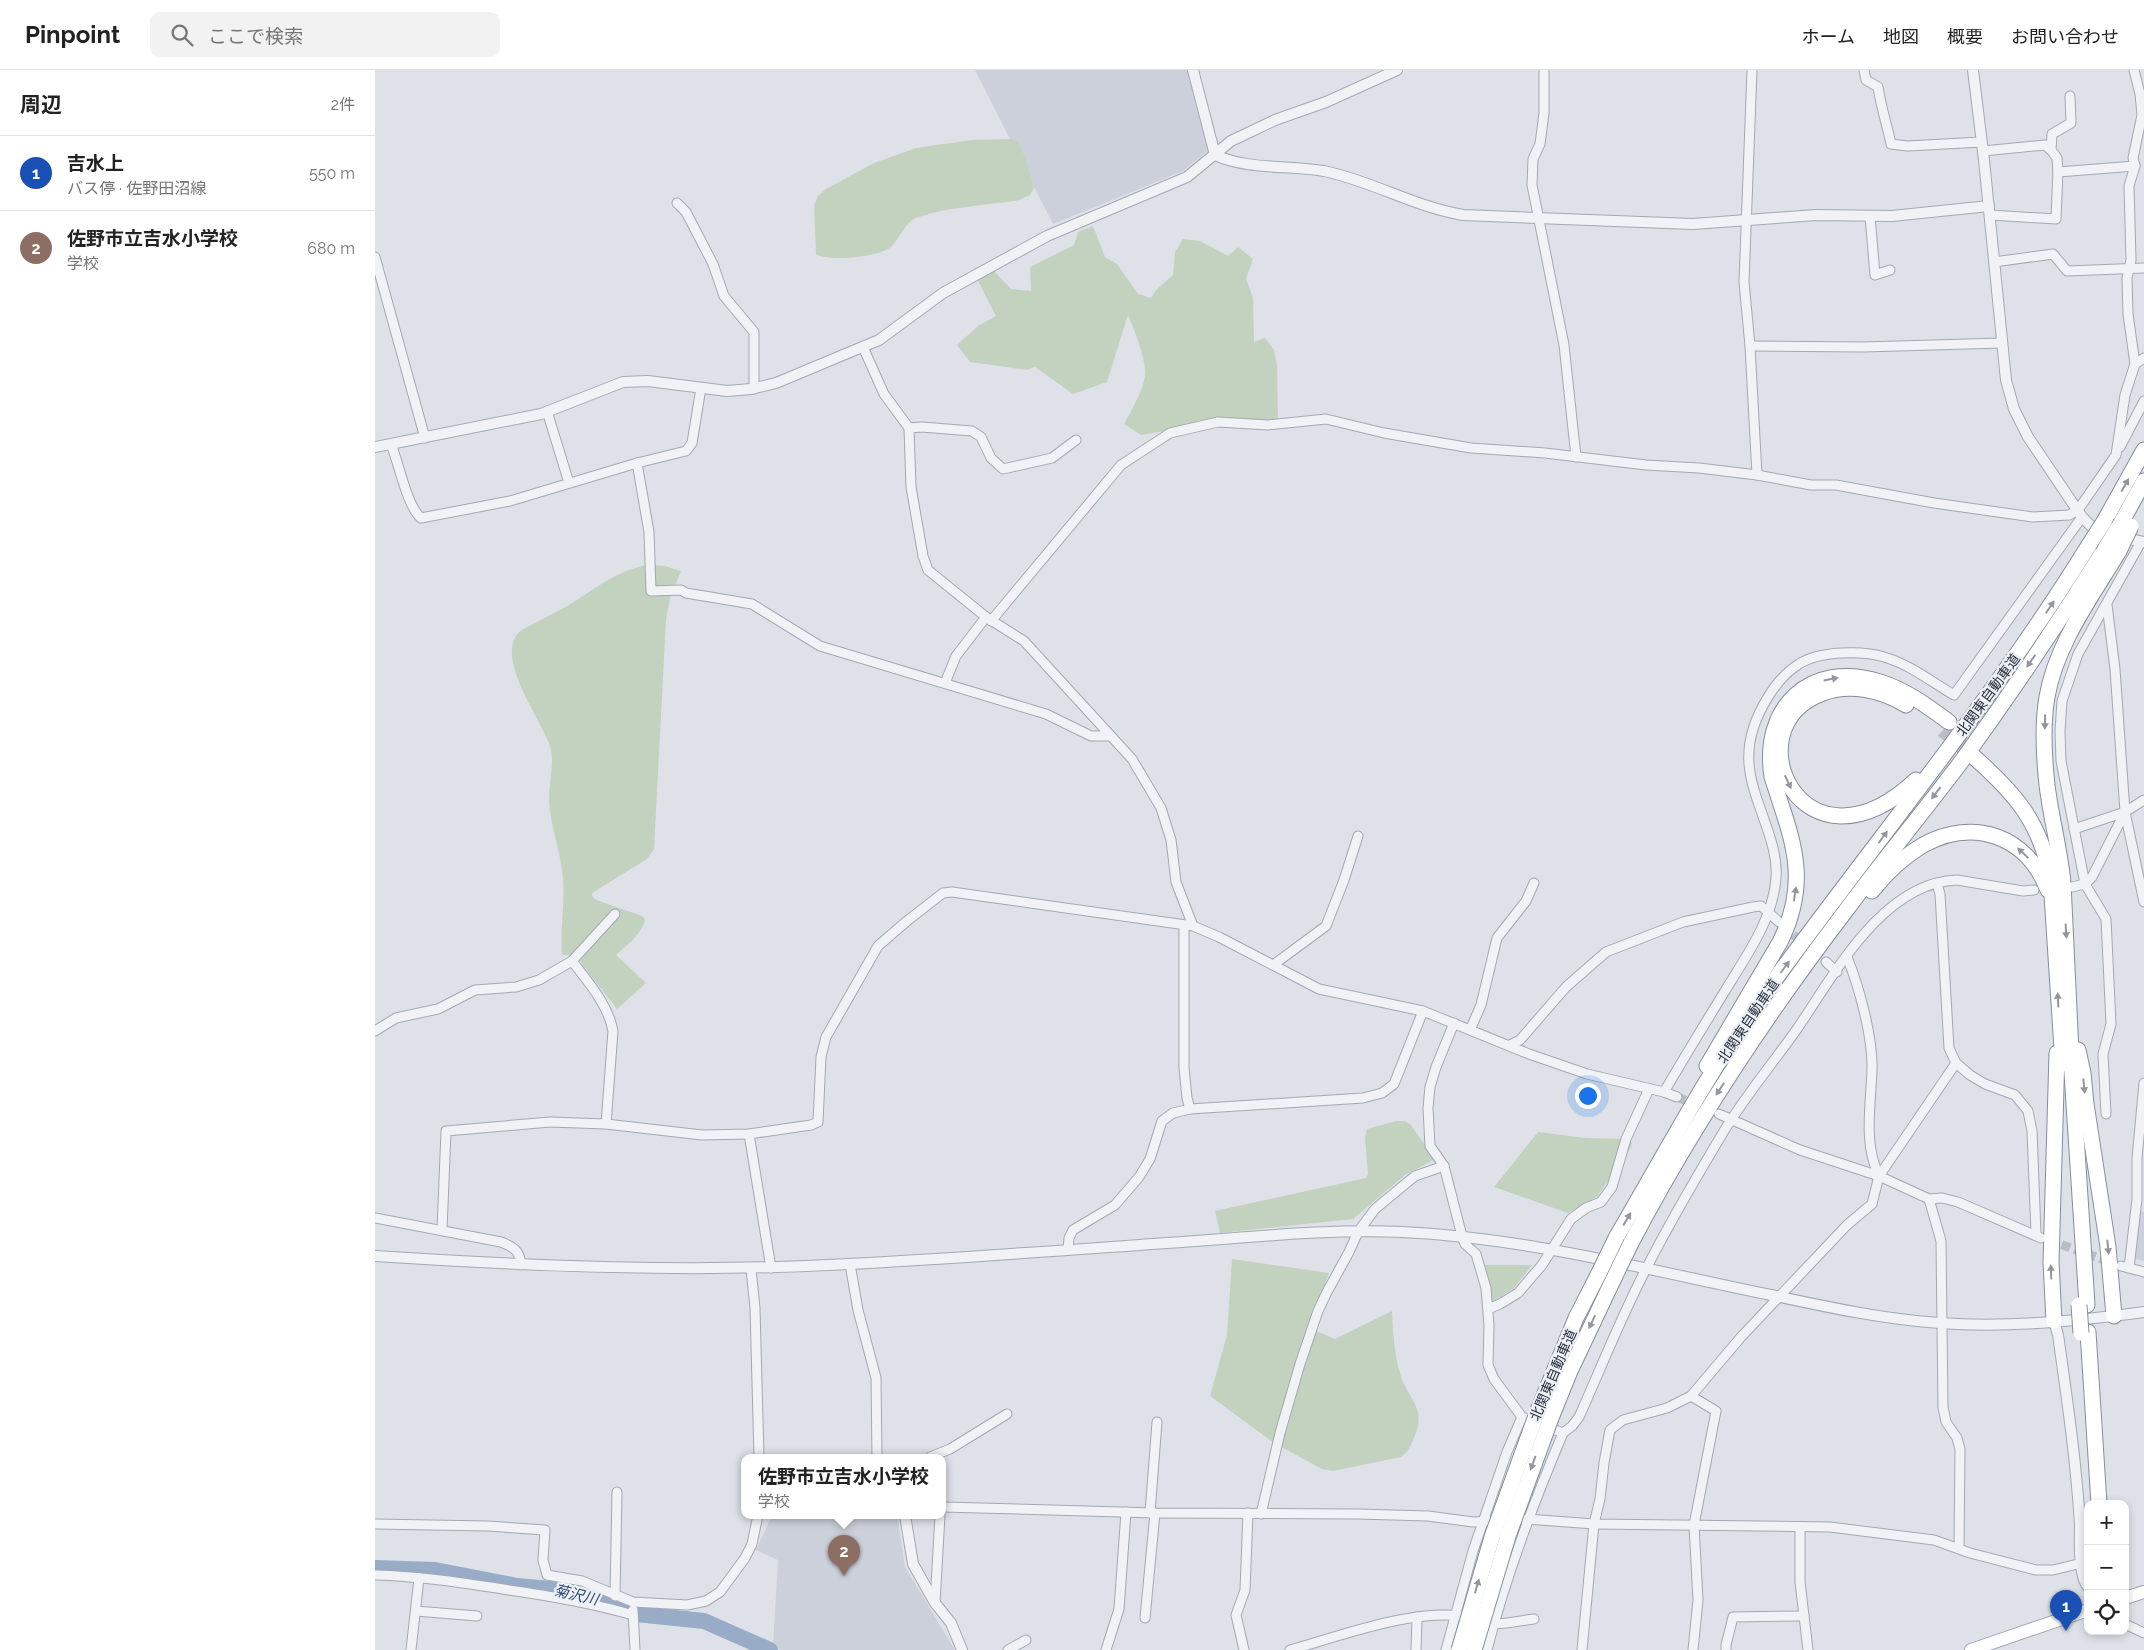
<!DOCTYPE html>
<html lang="ja">
<head>
<meta charset="utf-8">
<style>
  :root { --surface:#fff; --page:#f2f2f2; --text:#222; --muted:#767676; --line:#e0e0e0; --accent:#d03f4d }
  body { margin:0; font-family:Raleway,"Noto Sans JP",sans-serif; background:var(--page); color:var(--text) }
  .controls { position:absolute; right:15px; bottom:15px; display:grid; overflow:hidden; border-radius:10px; box-shadow:0 2px 8px #0003 }
  .controls button { width:45px; height:45px; display:grid; place-items:center; padding:0; border:0; border-bottom:1px solid var(--line); background:var(--surface); color:var(--text); font:25px sans-serif }
  .you { position:absolute; left:1212px; top:1025px; width:18px; height:18px; margin:-12px; border:4px solid #fff; border-radius:50%; background:#1a73e8; box-shadow:0 0 0 8px #1a73e833 }
  .badge { display:grid; place-items:center; width:32px; height:32px; border-radius:50%; background:var(--accent); color:#fff; font-size:16px; font-weight:700 }
  .pin { position:absolute; translate:-50% -41px; filter:drop-shadow(0 1px 2px #0008) }
  .pin::after { content:''; position:absolute; top:26px; width:18px; height:15px; background:inherit; clip-path:polygon(0 0,100% 0,50% 100%) }
  .popup { position:absolute; left:366px; top:1384px; width:205px; height:65px; box-sizing:border-box; display:grid; place-content:center; border-radius:10px; background:var(--surface); filter:drop-shadow(0 1px 4px #0005); font-size:16px; white-space:nowrap; color:var(--muted) }
  .popup b { font-size:19px; color:var(--text) }
  .popup::after { content:''; position:absolute; left:50%; top:100%; margin-left:-10px; border:10px solid transparent; border-top-color:var(--surface) }
  .list { margin:0; padding:0; list-style:none }
  h2 { display:flex; justify-content:space-between; align-items:center; height:65px; margin:0; padding:0 20px; font-size:21px }
  h2 small { font-size:16px; font-weight:400; color:var(--muted) }
  .list li { display:grid; grid-template-columns:32px 1fr auto; gap:15px; align-items:center; box-sizing:border-box; height:75px; padding:0 20px; border-top:1px solid var(--line) }
  .list b { display:block; font-size:19px; white-space:nowrap }
  .list p { margin:0; font-size:16px; white-space:nowrap; color:var(--muted) }
  .list em { font-size:16px; font-style:normal; color:var(--muted) }
  .icon { flex:none; width:28px; height:28px; fill:none; stroke:currentColor; stroke-width:2; stroke-linecap:round; stroke-linejoin:round }
  .map { position:relative; flex:none; width:1769px; height:1580px; overflow:hidden }
  header { display:flex; align-items:center; gap:30px; box-sizing:border-box; height:70px; padding:0 25px; background:var(--surface); border-bottom:1px solid var(--line) }
  header strong { font-size:24px }
  nav { display:flex; gap:28px; margin-inline-start:auto; font-size:18px }
  .search { width:350px; height:45px; background:var(--page); display:flex; align-items:center; gap:12px; box-sizing:border-box; padding:0 18px; border-radius:10px; color:var(--muted); font-size:19px }
  main { display:flex }
  aside { flex:1; background:var(--surface) }
  .map>svg:first-child { display:block }
  .built { fill:#ccd0da }
  .green { fill:#c2d2be }
  .lines { fill:none; stroke-linecap:round; stroke-linejoin:round }
  .river { stroke:#98acc8; stroke-width:16 }
  .minor-tunnel { stroke:#b9bdc6; stroke-width:9; stroke-dasharray:9 4.5; stroke-linecap:butt }
  .motorway-tunnel { stroke:#b9bdc6; stroke-width:15; stroke-dasharray:15 8; stroke-linecap:butt }
  .minor-casing { stroke:#a3a8b2; stroke-width:11 }
  .tertiary-casing { stroke:#a3a8b2; stroke-width:12 }
  .primary-casing { stroke:#9da4b3; stroke-width:14 }
  .motorway-casing { stroke:#858d9e; stroke-width:17 }
  .minor { stroke:#f0f2f6; stroke-width:9 }
  .tertiary { stroke:#f0f2f6; stroke-width:10 }
  .primary { stroke:#fff; stroke-width:12 }
  .motorway { stroke:#fff; stroke-width:15 }
  .motorway-bridge-casing { stroke:#858d9e; stroke-width:17; stroke-linecap:butt }
  .motorway-bridge { stroke:#fff; stroke-width:15 }
  .oneway { fill:#93969e }
  .labels { text-anchor:middle; dominant-baseline:central; stroke-width:4.5; stroke-linejoin:round; paint-order:stroke }
  .street-label { font-size:14px; fill:#272e3e; stroke:#edf0f5 }
  .water-label { font-size:15px; font-style:italic; fill:#304a73; stroke:#edf0f5 }
</style>
</head>
<body>
<header>
<strong>Pinpoint</strong>
<div class="search"><svg class="icon" aria-label="search" viewBox="0 0 24 24"><circle cx="10" cy="10" r="6"/><path d="M15 15l6 6"/></svg>ここで検索</div>
<nav><a>ホーム</a><a>地図</a><a>概要</a><a>お問い合わせ</a></nav>
</header>
<main>
<aside>
<h2>周辺<small>2件</small></h2>
<ul class="list">
<li><span class="badge" style="background:#1a4fb4">1</span><div><b>吉水上</b><p>バス停 · 佐野田沼線</p></div><em>550 m</em></li>
<li><span class="badge" style="background:#8d6e63">2</span><div><b>佐野市立吉水小学校</b><p>学校</p></div><em>680 m</em></li>
</ul>
</aside>
<div class="map">
<svg width="1769" height="1580" viewBox="0 0 1769 1580">
  <rect width="100%" height="100%" fill="#dee1e8"/>
  <g class="built">
    <polygon points="600,0 812,0 833,81 808,101 678,154"/>
    <polygon points="1763,1141 1769,1142 1769,1191 1757,1188"/>
    <polygon points="397,1445 522,1445 530,1497 580,1580 405,1580 398,1576 403,1490 381,1480"/>
  </g>
  <g class="green">
    <path d="M637,69L643,72L651,90L659,118L655,125L644,130C614,135 569,137 541,148C529,154 525,168 516,177C504,187 454,192 441,184L439,135L443,126L451,119L499,93L541,78L597,70Z"/>
    <path d="M718,156L730,187L742,194L763,224L776,228L781,220L798,205L800,182L808,169L825,171L853,186L863,177L878,189L871,209L878,228L879,272L890,268L899,280L902,295L903,354L843,352L766,365L749,354C756,341 768,321 770,306C772,291 759,259 753,245L732,312L698,324L660,297L651,300L595,292L582,275L603,256L621,246L600,205L615,197L636,219L656,221L655,197L699,175L703,162Z"/>
    <path d="M273,495L290,496L306,501L295,528L291,550L279,779L272,789L217,823V826L221,830L267,846L270,849C268,863 251,876 241,885L271,913L242,939L207,894L202,885H187C185,860 190,834 188,808C186,782 175,756 174,729C174,712 180,693 175,676C166,649 118,587 145,561C161,552 178,544 194,535C220,519 242,500 273,495Z"/>
    <polygon points="1021,1051 1030,1051 1035,1054 1060,1089 1029,1106 978,1149 845,1163 840,1141 991,1108 993,1104 990,1068 992,1059"/>
    <polygon points="1163,1062 1211,1068 1252,1069 1257,1073 1256,1077 1222,1127 1193,1143 1119,1117"/>
    <path d="M857,1189L954,1203L937,1249L939,1260L960,1269L1017,1241C1018,1262 1019,1283 1025,1303C1032,1330 1053,1336 1039,1368C1036,1375 1033,1382 1026,1387L958,1401L947,1399L899,1373L835,1326L852,1265Z"/>
    <polygon points="1110,1195 1157,1195 1139,1218 1114,1234"/>
  </g>
  <g class="lines">
    <polyline class="river" points="0,1498 60,1500 142,1516 175,1519 243,1535 261,1544 329,1551 395,1580"/>
    <g class="minor-tunnel">
      <polyline points="1408,856 1451,892"/>
      <polyline points="1302,1027 1323,1035"/>
      <polyline points="1674,1170 1737,1193"/>
    </g>
    <polyline class="motorway-tunnel" points="1568,660 1599,687"/>
    <defs>
      <g id="minor">
        <polyline points="1169,0 1169,43 1165,74 1158,89 1157,115 1189,275 1201,387"/>
        <polyline points="1377,0 1369,212 1375,276 1382,405"/>
        <path d="M1489,0L1491,10L1503,17C1506,37 1512,55 1516,74L1532,76L1607,72"/>
        <polyline points="1695,26 1696,53 1677,64 1676,80 1682,88 1683,102 1760,96"/>
        <polyline points="1608,81 1670,75 1676,80"/>
        <polyline points="302,133 311,142 338,194 349,226 379,262 379,319"/>
        <polyline points="1615,145 1681,149 1683,100"/>
        <polyline points="1495,146 1500,205 1515,200"/>
        <polyline points="0,187 50,368"/>
        <polyline points="1619,192 1678,184 1692,201 1769,198"/>
        <polyline points="1375,276 1488,277 1627,273"/>
        <polyline points="488,277 509,324 534,358 536,417 548,486 553,500 611,547 649,571 757,689 786,738 796,770 801,812 818,856"/>
        <polyline points="1760,294 1769,288"/>
        <polyline points="172,341 194,413"/>
        <polyline points="534,358 547,357 597,361 606,367 616,388 628,399 677,388 701,370"/>
        <path d="M16,374C24,394 32,436 46,448L135,431L262,393L311,381L317,373L326,318"/>
        <polyline points="1745,377 1769,331"/>
        <polyline points="262,393 274,462 276,521 306,520 311,523 377,534 445,576 671,644 716,666 735,666"/>
        <polyline points="1732,535 1740,599 1750,742 1769,832"/>
        <polyline points="616,551 746,395 795,363 843,352 893,355 951,349 1009,363 1096,378 1170,383 1271,395 1324,398 1382,405 1436,415 1461,415 1559,433 1658,447 1694,445 1703,440 1741,385 1750,325 1760,294 1753,244 1752,208 1756,190 1754,116 1760,96 1758,88 1767,45 1765,24 1759,0"/>
        <polyline points="570,613 581,586 611,547"/>
        <polyline points="1699,759 1750,742 1769,730"/>
        <polyline points="1562,814 1565,824 1574,978 1581,993 1595,1005 1610,1014 1640,1025 1653,1041 1657,1061 1661,1164"/>
        <polyline points="1697,817 1710,814 1717,807 1750,742"/>
        <polyline points="812,855 809,858 809,998 812,1028 815,1039"/>
        <path d="M1472,887C1484,916 1498,968 1497,999C1496,1035 1488,1073 1504,1106"/>
        <path d="M197,891C213,912 233,934 238,961L231,1054"/>
        <polyline points="1451,892 1462,902"/>
        <polyline points="898,895 951,856 969,810 983,766"/>
        <polyline points="1079,953 1061,997 1055,1017 1053,1038 1055,1076 1069,1096 1087,1166 1090,1174 1101,1184 1111,1218 1114,1255 1113,1295 1119,1309 1147,1347 1188,1363"/>
        <polyline points="1095,960 1106,935 1122,868 1151,831 1159,813"/>
        <polyline points="0,961 21,948 63,939 100,920 141,917 164,910 197,891 240,844"/>
        <polyline points="1135,975 1145,970 1191,917 1231,882 1308,852 1378,837 1386,836 1404,852"/>
        <path d="M1289,1022C1309,988 1329,955 1350,921C1371,886 1398,850 1401,808C1404,771 1377,732 1374,694C1372,669 1380,648 1393,627C1401,614 1411,602 1424,594C1444,581 1487,580 1509,587C1534,594 1557,612 1579,625L1707,447"/>
        <polyline points="1344,1044 1425,1080 1504,1106 1554,1129 1567,1128 1583,1132 1666,1168"/>
        <polyline points="1731,1044 1728,984 1736,954 1731,849 1710,814 1686,691 1685,661 1687,631 1703,584 1766,472"/>
        <polyline points="374,1064 396,1198"/>
        <polyline points="1554,1129 1566,1171 1568,1337 1571,1352 1582,1368 1585,1379 1584,1478"/>
        <path d="M0,1148L126,1172C139,1177 145,1181 146,1195"/>
        <polyline points="67,1160 71,1061 175,1052 231,1054 327,1065 374,1064 436,1055 443,1052 446,987 451,967 503,876 532,851 568,823 577,822 818,856 844,867 944,919 1048,941 1154,984 1212,1004 1289,1022 1302,1027"/>
        <polyline points="693,1179 694,1168 698,1160 740,1135 764,1107 775,1089 787,1051 798,1043 815,1039 988,1028 1007,1023 1019,1014 1048,941"/>
        <polyline points="475,1194 483,1240 501,1308 502,1387"/>
        <polyline points="1746,1196 1769,1202"/>
        <polyline points="1754,1198 1762,1129 1762,1088 1769,1013"/>
        <polyline points="376,1199 380,1238 384,1387"/>
        <polyline points="1113,1239 1125,1234 1143,1223 1167,1195 1196,1149 1211,1138 1226,1132 1237,1117 1251,1069 1274,1019"/>
        <polyline points="1316,1326 1341,1341 1319,1455 1323,1530 1318,1580"/>
        <polyline points="555,1387 575,1379 632,1344"/>
        <polyline points="568,1437 780,1443 983,1444 1053,1446 1098,1452 1152,1449 1219,1454 1455,1457 1559,1470 1595,1483 1661,1500 1678,1500 1707,1493"/>
        <polyline points="775,1443 782,1352"/>
        <polyline points="886,1444 905,1363 925,1294 943,1241 952,1222 974,1182 983,1162 1000,1139 1040,1106 1069,1096"/>
        <polyline points="0,1454 113,1456 170,1460 168,1490 172,1505 207,1511 258,1532 312,1535 331,1531 345,1522 370,1488 377,1474 383,1445"/>
        <polyline points="1425,1457 1425,1512 1433,1580"/>
        <path d="M0,1505C45,1506 90,1513 134,1520C176,1526 217,1533 258,1545"/>
        <polyline points="240,1526 242,1422"/>
        <polyline points="560,1533 565,1445"/>
        <polyline points="258,1540 260,1580"/>
        <polyline points="41,1541 102,1546"/>
        <polyline points="770,1548 780,1443"/>
        <path d="M1114,1553C1123,1556 1148,1550 1159,1549"/>
        <polyline points="1750,1554 1769,1563"/>
        <polyline points="36,1580 44,1508"/>
        <polyline points="633,1580 651,1570"/>
        <polyline points="731,1580 744,1539 751,1442"/>
        <polyline points="869,1580 861,1545 870,1520 873,1443"/>
        <path d="M915,1580C965,1566 1047,1535 1097,1548"/>
        <polyline points="1041,1580 1042,1547"/>
        <polyline points="1071,1580 1098,1481 1132,1382 1147,1347"/>
        <path d="M1112,1580C1131,1505 1158,1434 1188,1363L1197,1356L1204,1347C1226,1298 1246,1247 1271,1199C1295,1152 1322,1106 1349,1061C1371,1025 1398,993 1422,959C1459,905 1508,812 1582,810L1648,821L1659,820"/>
        <polyline points="1207,1580 1219,1454 1225,1429 1229,1393 1235,1360 1248,1350 1292,1338 1316,1326 1366,1267 1472,1155 1497,1134 1504,1106 1581,993"/>
        <polyline points="1351,1580 1351,1575 1358,1547 1429,1546"/>
      </g>
      <g id="tertiary">
        <path d="M818,0L840,85C873,100 913,95 949,101C997,111 1040,137 1088,145L1318,154L1441,145L1517,146L1614,136"/>
        <polyline points="1598,0 1609,90 1631,310 1639,339 1653,367 1707,447 1716,456 1729,462"/>
        <polyline points="0,377 166,344 248,312 273,311 352,321 376,319 401,313 504,270 568,223 672,166 812,107 856,71 900,50 951,32 1022,0"/>
        <polyline points="1745,467 1769,472"/>
        <path d="M0,1186C158,1196 315,1203 473,1194C589,1188 705,1179 821,1171C889,1166 958,1159 1027,1162C1152,1168 1274,1200 1396,1225C1452,1237 1507,1249 1564,1253C1632,1258 1702,1251 1769,1242"/>
        <path d="M1679,1251L1683,1265C1692,1328 1701,1390 1705,1454C1705,1470 1703,1506 1713,1517"/>
        <polyline points="530,1445 538,1494 560,1533 576,1553 587,1580"/>
      </g>
      <g id="primary">
        <polyline points="1750,1528 1769,1522"/>
        <polyline points="1596,1580 1713,1540"/>
      </g>
      <g id="motorway">
        <polyline points="1730,450 1769,380"/>
        <polyline points="1746,453 1769,411"/>
        <path d="M1531,635C1507,620 1475,613 1448,623C1354,657 1428,816 1541,710"/>
        <path d="M1599,687C1641,724 1666,753 1676,810L1688,994"/>
        <path d="M1497,821C1511,803 1528,787 1548,775C1599,747 1652,766 1673,820"/>
        <polyline points="1703,980 1708,1003 1711,1034 1733,1177 1739,1246"/>
        <path d="M1332,996L1405,872C1436,809 1417,769 1397,707C1386,637 1435,590 1505,612C1531,620 1552,636 1574,652"/>
        <path d="M1241,1168C1289,1086 1334,1000 1390,923C1498,774 1617,632 1714,475"/>
        <path d="M1256,1173C1318,1055 1391,945 1472,839C1510,788 1551,739 1589,688C1639,619 1686,549 1731,477"/>
        <path d="M1712,1235L1697,1003L1688,813C1685,780 1676,748 1672,715C1669,687 1667,655 1672,627C1681,574 1717,526 1744,481"/>
        <polyline points="1679,1251 1676,1192 1682,983"/>
        <polyline points="1713,1262 1724,1434"/>
        <polyline points="1162,1343 1201,1248 1224,1203"/>
        <polyline points="1176,1348 1195,1301 1239,1208"/>
      </g>
    </defs>
    <use href="#minor" class="minor-casing"/>
    <use href="#tertiary" class="tertiary-casing"/>
    <use href="#primary" class="primary-casing"/>
    <use href="#motorway" class="motorway-casing"/>
    <use href="#minor" class="minor"/>
    <use href="#tertiary" class="tertiary"/>
    <use href="#primary" class="primary"/>
    <use href="#motorway" class="motorway"/>
    <defs>
      <g id="motorway-bridge">
        <polyline points="1714,475 1730,450"/>
        <polyline points="1731,477 1746,453"/>
        <polyline points="1744,481 1756,456"/>
        <polyline points="1224,1203 1241,1168"/>
        <polyline points="1239,1208 1256,1173"/>
        <polyline points="1704,1235 1706,1263"/>
        <polyline points="1084,1580 1117,1467 1162,1343"/>
        <polyline points="1099,1580 1133,1466 1176,1348"/>
      </g>
    </defs>
    <use href="#motorway-bridge" class="motorway-bridge-casing"/>
    <use href="#motorway-bridge" class="motorway-bridge"/>
  </g>
  <defs><path id="oneway-solid" d="M-6-.8H1V-3.2L6.5 0L1 3.2V.8H-6Z" transform="scale(1.25)"/></defs>
  <g class="oneway">
    <use href="#oneway-solid" transform="translate(1750 415) rotate(-61)"/>
    <use href="#oneway-solid" transform="translate(1675 537) rotate(-56)"/>
    <use href="#oneway-solid" transform="translate(1656 591) rotate(125)"/>
    <use href="#oneway-solid" transform="translate(1456 609) rotate(-11)"/>
    <use href="#oneway-solid" transform="translate(1670 652) rotate(91)"/>
    <use href="#oneway-solid" transform="translate(1413 712) rotate(65)"/>
    <use href="#oneway-solid" transform="translate(1561 723) rotate(128)"/>
    <use href="#oneway-solid" transform="translate(1508 767) rotate(-54)"/>
    <use href="#oneway-solid" transform="translate(1648 783) rotate(-137)"/>
    <use href="#oneway-solid" transform="translate(1420 824) rotate(-81)"/>
    <use href="#oneway-solid" transform="translate(1691 861) rotate(87)"/>
    <use href="#oneway-solid" transform="translate(1410 897) rotate(-53)"/>
    <use href="#oneway-solid" transform="translate(1683 930) rotate(-93)"/>
    <use href="#oneway-solid" transform="translate(1709 1016) rotate(85)"/>
    <use href="#oneway-solid" transform="translate(1345 1019) rotate(123)"/>
    <use href="#oneway-solid" transform="translate(1252 1149) rotate(-60)"/>
    <use href="#oneway-solid" transform="translate(1733 1177) rotate(84)"/>
    <use href="#oneway-solid" transform="translate(1676 1202) rotate(-92)"/>
    <use href="#oneway-solid" transform="translate(1217 1252) rotate(115)"/>
    <use href="#oneway-solid" transform="translate(1158 1393) rotate(110)"/>
    <use href="#oneway-solid" transform="translate(1102 1516) rotate(-74)"/>
  </g>
  <g class="labels">
    <g class="street-label">
      <text transform="translate(1613 625) rotate(-54)">北関東自動車道</text>
      <text transform="translate(1373 951) rotate(-56)">北関東自動車道</text>
      <text transform="translate(1178 1305) rotate(-67)">北関東自動車道</text>
    </g>
    <g class="water-label">
      <text transform="translate(201 1525) rotate(13)">菊沢川</text>
    </g>
  </g>
</svg>
<div class="controls">
<button>+</button>
<button>−</button>
<button><svg class="icon" aria-label="locate" viewBox="0 0 24 24"><circle cx="12" cy="12" r="6"/><path d="M12 2v4M12 18v4M2 12h4M18 12h4"/></svg></button>
</div>
<div class="you"></div>
<div class="pin badge" style="left:1691px;top:1561px;background:#1a4fb4">1</div>
<div class="pin badge" style="left:469px;top:1506px;background:#8d6e63">2</div>
<div class="popup"><b>佐野市立吉水小学校</b>学校</div>
</div>
</main>
</body>
</html>
